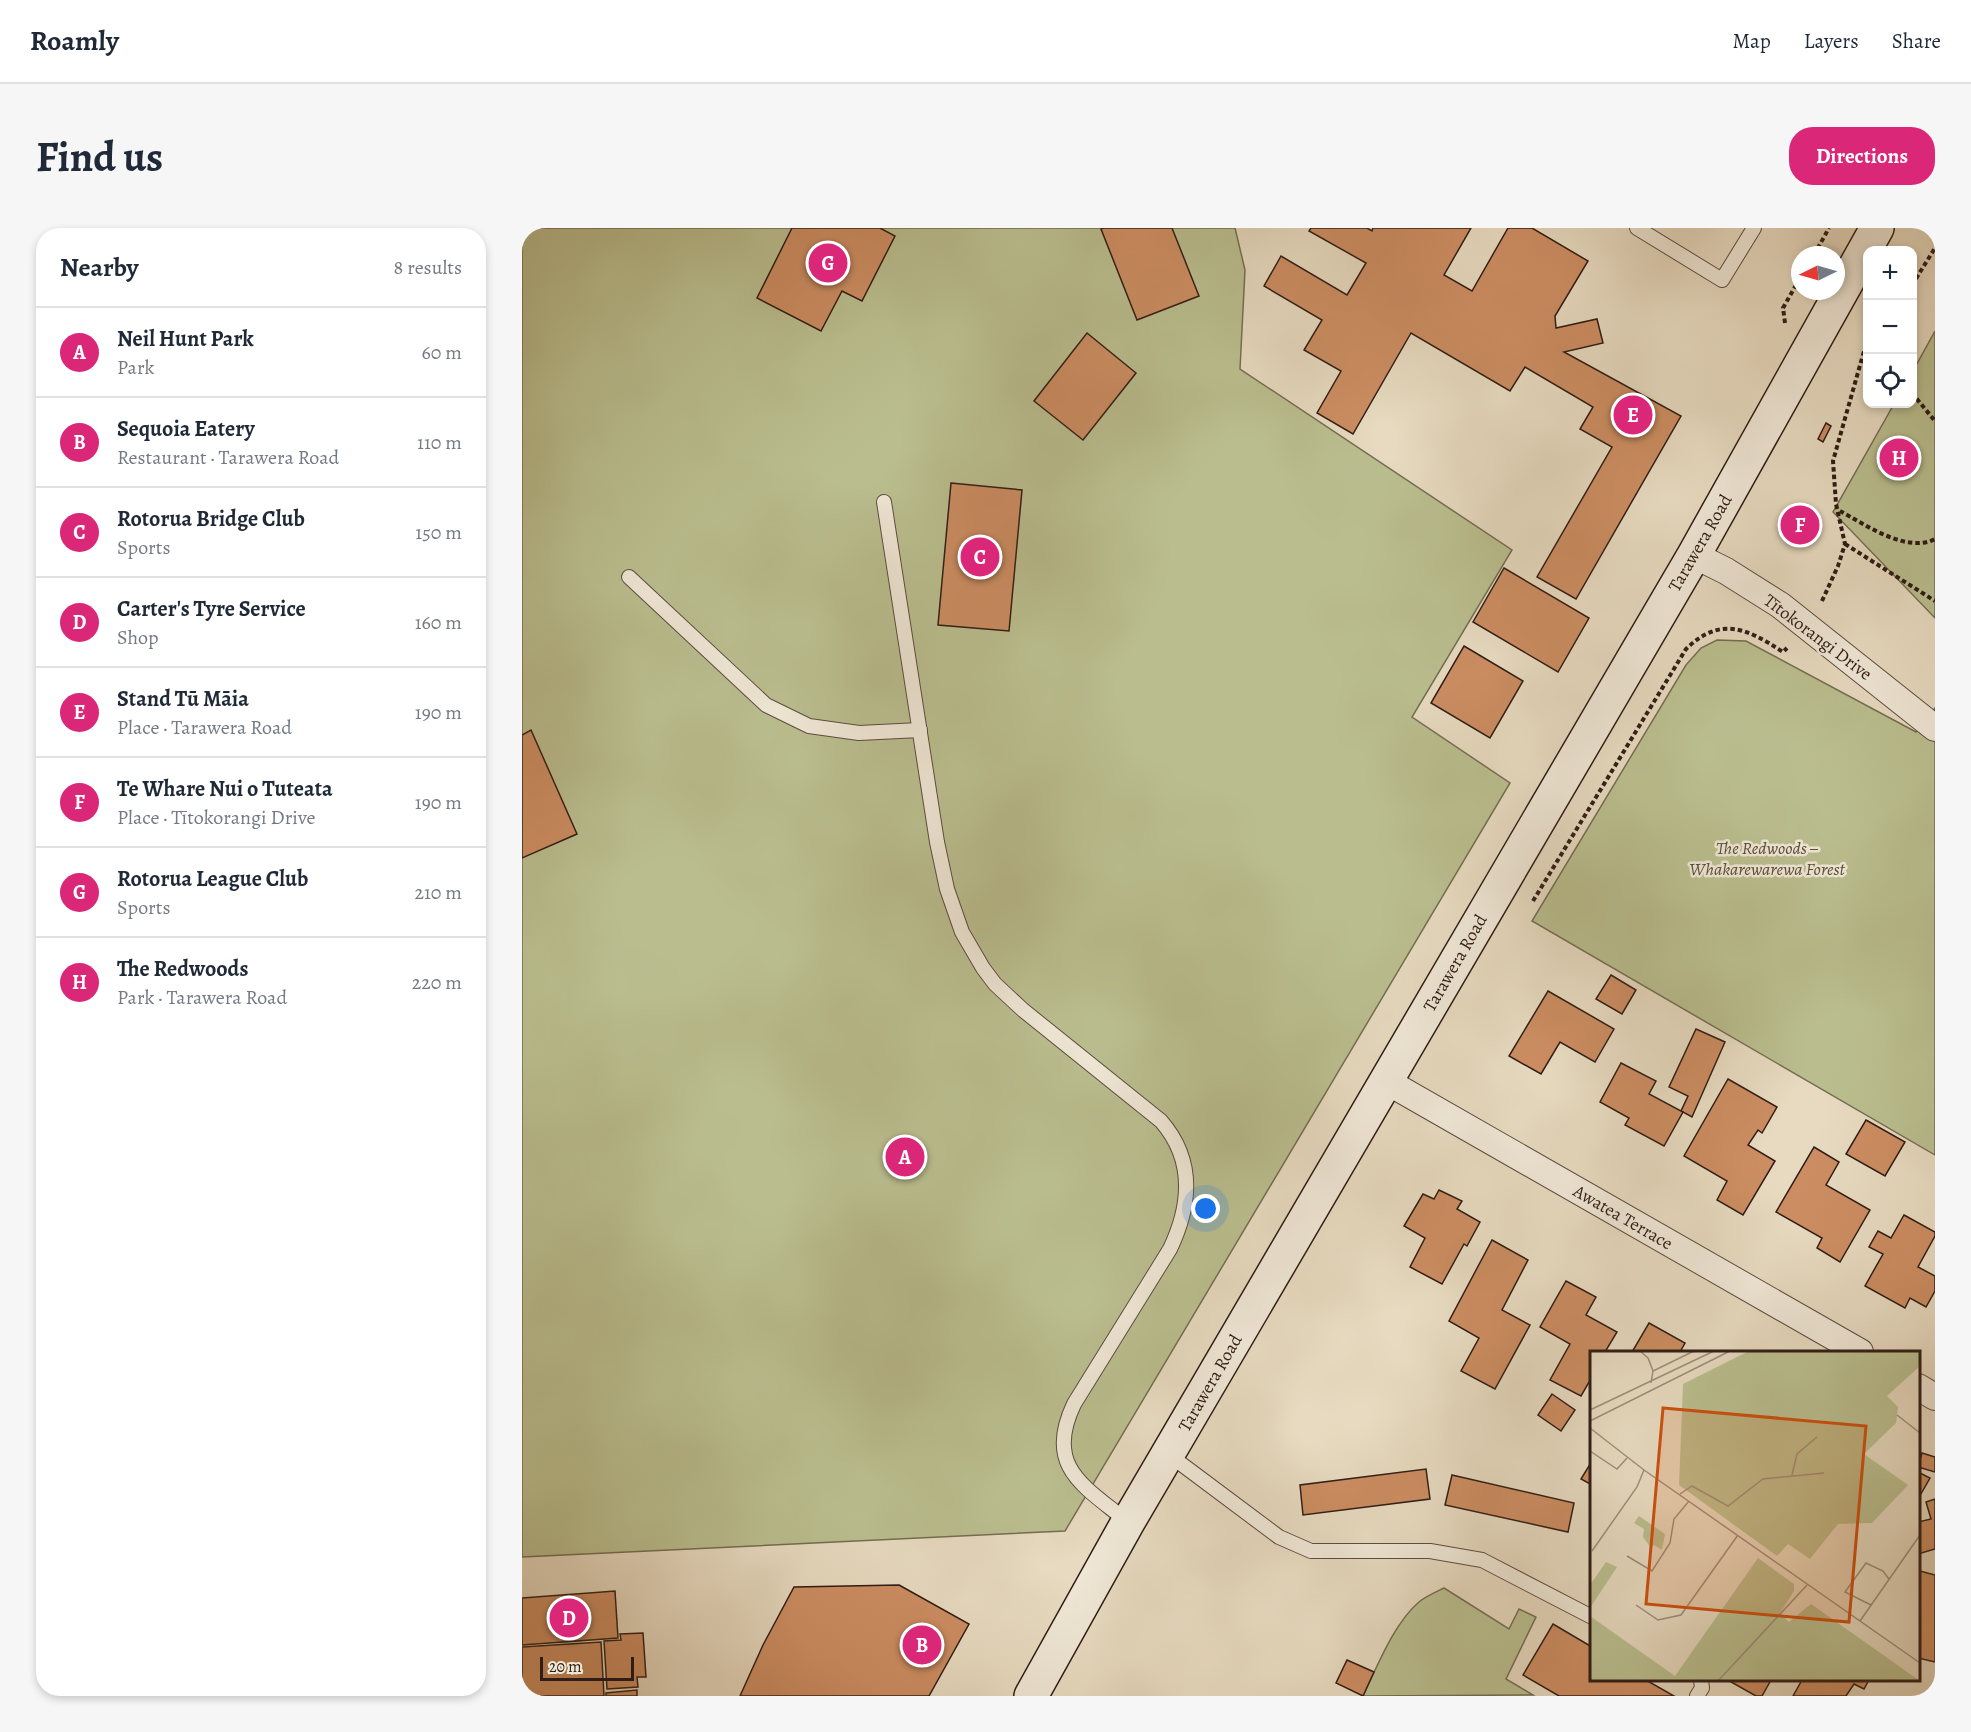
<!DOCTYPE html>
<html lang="en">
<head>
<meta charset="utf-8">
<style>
  :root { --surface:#fff; --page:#f6f6f7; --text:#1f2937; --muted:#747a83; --line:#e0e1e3; --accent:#db2777 }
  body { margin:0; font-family:Alegreya,serif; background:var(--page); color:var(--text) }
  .controls { position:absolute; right:18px; top:18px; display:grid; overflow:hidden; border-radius:12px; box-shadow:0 3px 9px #0003 }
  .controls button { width:54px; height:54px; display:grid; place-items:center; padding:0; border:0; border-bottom:2px solid var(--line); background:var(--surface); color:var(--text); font:30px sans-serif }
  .compass { position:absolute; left:1269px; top:18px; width:54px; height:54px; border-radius:50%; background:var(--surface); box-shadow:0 3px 9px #0003; rotate:265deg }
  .scale { position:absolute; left:18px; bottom:15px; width:94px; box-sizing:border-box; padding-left:6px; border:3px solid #2f1d16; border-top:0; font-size:16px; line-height:21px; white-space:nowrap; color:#2f1d16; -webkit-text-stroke:4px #efe7d6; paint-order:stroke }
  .you { position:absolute; left:684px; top:981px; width:21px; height:21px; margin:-15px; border:4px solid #fff; border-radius:50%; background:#1a73e8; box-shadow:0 0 0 9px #1a73e833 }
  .badge { display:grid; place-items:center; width:39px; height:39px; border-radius:50%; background:var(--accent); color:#fff; font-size:20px; font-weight:700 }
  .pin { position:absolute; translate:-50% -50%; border:3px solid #fff; box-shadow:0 2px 6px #0006 }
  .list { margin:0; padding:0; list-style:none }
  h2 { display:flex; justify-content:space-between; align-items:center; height:78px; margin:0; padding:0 24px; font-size:26px }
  h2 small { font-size:20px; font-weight:400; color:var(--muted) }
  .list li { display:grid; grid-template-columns:39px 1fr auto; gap:18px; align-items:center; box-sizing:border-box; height:90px; padding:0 24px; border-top:2px solid var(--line) }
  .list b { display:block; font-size:22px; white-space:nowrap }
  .list p { margin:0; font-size:20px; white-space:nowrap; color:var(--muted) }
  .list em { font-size:20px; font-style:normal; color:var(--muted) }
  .icon { flex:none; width:33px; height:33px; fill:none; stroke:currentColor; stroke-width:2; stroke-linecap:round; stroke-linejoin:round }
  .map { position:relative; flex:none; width:1413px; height:1468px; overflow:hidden; border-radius:24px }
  header { display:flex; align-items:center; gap:36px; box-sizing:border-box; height:84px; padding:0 30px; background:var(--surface); border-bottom:2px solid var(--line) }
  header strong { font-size:28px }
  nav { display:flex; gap:33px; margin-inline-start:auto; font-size:21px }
  .intro { display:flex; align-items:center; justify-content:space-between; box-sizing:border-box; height:144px; padding:0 36px }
  h1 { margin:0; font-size:42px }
  .button { padding:15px 27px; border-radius:24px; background:var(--accent); color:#fff; font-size:21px; font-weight:700 }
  main { display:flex; gap:36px; padding:0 36px }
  aside { flex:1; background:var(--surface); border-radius:24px; box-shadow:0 3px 9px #0003 }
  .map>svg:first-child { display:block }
  .green { fill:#babe8f; stroke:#746e52; stroke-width:1.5 }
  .building { fill:#cc8d62; stroke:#2f1d16; stroke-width:1.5 }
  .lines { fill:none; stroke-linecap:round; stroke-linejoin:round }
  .lane-casing { stroke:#5d4c40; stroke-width:16 }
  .street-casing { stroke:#5d4c40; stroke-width:28 }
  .secondary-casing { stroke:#2f1d16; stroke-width:36 }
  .path { stroke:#2f1d16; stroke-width:4; stroke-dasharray:4.5 3; stroke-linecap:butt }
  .lane { stroke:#efe7d6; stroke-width:14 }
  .street { stroke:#efe7d6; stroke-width:26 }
  .secondary { stroke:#efe7d6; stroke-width:33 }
  .labels { text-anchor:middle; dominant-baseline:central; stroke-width:5; stroke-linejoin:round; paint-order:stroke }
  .street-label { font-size:18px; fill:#2f1d16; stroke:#efe7d6 }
  .park-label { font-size:18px; font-style:italic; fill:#594d3a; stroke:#efe7d6 }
  .inset-road { fill:none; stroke:#9d8e7c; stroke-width:1.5 }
  .view { fill:#cc500e; fill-opacity:0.15; stroke:#cc500e; stroke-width:3 }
  .inset-edge { fill:none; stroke:#2f1d16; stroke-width:3 }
</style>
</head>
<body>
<header>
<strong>Roamly</strong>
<nav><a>Map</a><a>Layers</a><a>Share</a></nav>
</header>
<div class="intro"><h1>Find us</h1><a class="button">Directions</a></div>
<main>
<aside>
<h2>Nearby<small>8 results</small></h2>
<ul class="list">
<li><span class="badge">A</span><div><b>Neil Hunt Park</b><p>Park</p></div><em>60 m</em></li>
<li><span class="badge">B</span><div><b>Sequoia Eatery</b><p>Restaurant · Tarawera Road</p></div><em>110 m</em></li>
<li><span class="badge">C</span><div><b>Rotorua Bridge Club</b><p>Sports</p></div><em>150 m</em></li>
<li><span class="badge">D</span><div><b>Carter's Tyre Service</b><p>Shop</p></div><em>160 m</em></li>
<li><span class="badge">E</span><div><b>Stand Tū Māia</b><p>Place · Tarawera Road</p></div><em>190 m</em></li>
<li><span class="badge">F</span><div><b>Te Whare Nui o Tuteata</b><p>Place · Tītokorangi Drive</p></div><em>190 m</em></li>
<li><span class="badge">G</span><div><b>Rotorua League Club</b><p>Sports</p></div><em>210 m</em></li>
<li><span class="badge">H</span><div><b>The Redwoods</b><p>Park · Tarawera Road</p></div><em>220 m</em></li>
</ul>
</aside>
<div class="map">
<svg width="1413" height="1468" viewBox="0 0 1413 1468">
  <rect width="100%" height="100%" fill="#e7dac0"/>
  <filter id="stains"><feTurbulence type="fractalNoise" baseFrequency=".00333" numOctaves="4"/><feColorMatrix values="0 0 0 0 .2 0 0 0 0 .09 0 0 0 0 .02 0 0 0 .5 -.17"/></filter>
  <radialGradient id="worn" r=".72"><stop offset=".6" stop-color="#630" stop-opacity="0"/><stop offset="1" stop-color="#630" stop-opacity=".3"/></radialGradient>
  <g class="green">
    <polygon points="0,0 713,0 723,42 718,141 990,322 890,489 988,555 543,1303 0,1329"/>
    <polygon points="1413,103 1413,390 1311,284 1372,176 1390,176 1391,143"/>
    <polygon points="1195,412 1224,413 1394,504 1413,480 1413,927 1010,693 1164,437 1179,420"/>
    <path d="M922,1360L987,1401L997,1381L1014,1389L984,1451L1011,1467L841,1468C855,1439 872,1395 897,1374C904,1368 914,1364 922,1360Z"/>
  </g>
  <g class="building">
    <polygon points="270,0 358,0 373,8 340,73 320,63 299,103 235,70"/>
    <polygon points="581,0 650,0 677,68 615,92 579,1"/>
    <polygon points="789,0 845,0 850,3 851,0 949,0 922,47 950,63 986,0 1010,0 1066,33 1033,88 1034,100 1075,91 1081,115 1042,124 1159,188 1054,371 1015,349 1090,219 1058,201 1071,179 1003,139 988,163 889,105 831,206 795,185 819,143 782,122 800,92 742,58 759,28 825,67 844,35 787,3"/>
    <polygon points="565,105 614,145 561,212 512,173"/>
    <polygon points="1304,195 1309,198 1301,214 1296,211"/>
    <polygon points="429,255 500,262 487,403 416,397"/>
    <polygon points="982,340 1067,390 1036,444 951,394"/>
    <polygon points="942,418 1001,453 968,510 909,475"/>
    <polygon points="9,502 55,606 0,630 0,507"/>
    <polygon points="1089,747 1114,762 1100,786 1074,771"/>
    <polygon points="1026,763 1092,801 1073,834 1038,814 1019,846 987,828"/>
    <polygon points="1174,801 1203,814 1170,889 1159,883 1166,868 1147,859"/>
    <polygon points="1099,835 1134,853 1127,866 1161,884 1142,918 1103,897 1107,890 1078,874"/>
    <polygon points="1206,851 1255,879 1240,905 1236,902 1226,917 1253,933 1221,987 1195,972 1205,953 1162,928"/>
    <polygon points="1344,892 1383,914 1363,948 1324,926"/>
    <polygon points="1292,919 1317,934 1304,957 1348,982 1318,1034 1295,1020 1300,1010 1254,984"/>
    <polygon points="917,962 940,973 935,981 958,994 945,1018 942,1016 920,1056 888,1039 903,1010 882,998 901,966 912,971"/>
    <polygon points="1382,987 1413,1004 1413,1008 1396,1039 1413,1048 1413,1063 1404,1079 1388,1070 1383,1080 1343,1058 1361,1026 1347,1019 1356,1003 1369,1010"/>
    <polygon points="970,1012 1006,1032 980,1082 1008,1097 973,1161 939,1143 957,1110 927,1093"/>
    <polygon points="1044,1053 1074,1069 1064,1087 1095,1104 1083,1124 1070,1124 1070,1149 1059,1168 1028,1152 1048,1116 1018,1099"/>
    <polygon points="1127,1095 1163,1115 1158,1124 1110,1124"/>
    <polygon points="1030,1166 1053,1182 1039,1203 1016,1187"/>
    <polygon points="1400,1225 1413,1229 1413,1244 1396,1239"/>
    <polygon points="1070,1233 1070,1257 1059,1251"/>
    <polygon points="904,1241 908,1271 781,1287 778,1257"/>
    <polygon points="1396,1244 1408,1250 1396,1271"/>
    <polygon points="930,1247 1052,1275 1046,1304 923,1277"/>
    <polygon points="1413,1271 1413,1321 1396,1326 1396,1294 1409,1291 1404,1274"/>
    <polygon points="1398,1343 1413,1347 1413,1434 1396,1430"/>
    <polygon points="377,1357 447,1396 407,1468 218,1468 241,1417 272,1359"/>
    <polygon points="93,1363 96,1410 0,1417 0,1370"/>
    <polygon points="1031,1396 1070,1419 1070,1452 1124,1452 1152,1468 1037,1468 1001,1447"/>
    <polygon points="121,1405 124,1449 115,1449 116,1459 85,1461 82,1413 99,1412 98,1406"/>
    <polygon points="79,1414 82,1468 0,1468 0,1419"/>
    <polygon points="825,1432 852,1444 841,1468 814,1455"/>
    <polygon points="1210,1452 1249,1452 1240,1468 1234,1468 1209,1454"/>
    <polygon points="1280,1452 1347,1452 1342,1461 1332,1456 1324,1468 1271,1468"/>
    <polygon points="115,1462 115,1468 84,1468 84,1465"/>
  </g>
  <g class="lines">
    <defs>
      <g id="lane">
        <polyline points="1115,0 1200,52 1232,0"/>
        <path d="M362,274L415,614L425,661L440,704L461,740L473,756L501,782L639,893C673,932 669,977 648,1021L552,1176C522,1239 562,1258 606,1294"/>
        <polyline points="107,349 244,477 287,498 337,505 398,502"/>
        <polyline points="646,1226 757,1309 789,1323 908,1323 960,1332 1070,1389"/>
        <polyline points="1175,1468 1180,1460 1179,1452"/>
      </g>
      <g id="street">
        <polyline points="1172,327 1204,343 1258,377 1413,500"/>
        <polyline points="864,853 1338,1124"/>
        <polyline points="1396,1159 1413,1169"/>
      </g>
      <polyline id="secondary" points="509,1468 606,1294 1172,327 1355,0"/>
    </defs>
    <use href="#lane" class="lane-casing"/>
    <use href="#street" class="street-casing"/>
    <use href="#secondary" class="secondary-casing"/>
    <g class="path">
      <polyline points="1292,27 1307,0"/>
      <polyline points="1390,57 1413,20"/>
      <polyline points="1263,95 1261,80 1278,50"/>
      <polyline points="1390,165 1413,193"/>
      <path d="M1318,283C1342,296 1385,326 1413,311"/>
      <polyline points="1323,316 1413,373"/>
      <polyline points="1300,373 1316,338 1323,316 1314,276 1311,233 1346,109"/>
      <path d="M1011,673L1164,421C1199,387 1226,401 1261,424L1265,420"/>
    </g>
    <use href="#lane" class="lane"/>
    <use href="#street" class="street"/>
    <use href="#secondary" class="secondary"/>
  </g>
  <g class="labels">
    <g class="street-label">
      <text transform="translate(1178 315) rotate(-60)">Tarawera Road</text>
      <text transform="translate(1296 409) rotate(37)">Tītokorangi Drive</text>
      <text transform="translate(933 735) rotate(-60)">Tarawera Road</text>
      <text transform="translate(1101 989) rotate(30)">Awatea Terrace</text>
      <text transform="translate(688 1155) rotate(-60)">Tarawera Road</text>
    </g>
    <g class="park-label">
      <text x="1245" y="620">The Redwoods –<tspan x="1245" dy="21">Whakarewarewa Forest</tspan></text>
    </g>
  </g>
  <g transform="translate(1068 1123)">
    <rect width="330" height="330" fill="#e7dac0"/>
    <path d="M159,0H330V15L297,45L308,56L306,72L274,103L318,134L282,172L248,173L220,208L198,193L187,205L89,134L93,33ZM49,165L75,183L72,199L64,194L61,197L53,186L54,178L44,172ZM168,207L204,233V240L190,262L199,271L221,253L330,330H0V265L85,325ZM16,211L27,216L0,257V234Z" fill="#babe8f"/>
    <path class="inset-road" d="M50,0L58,7L63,20M61,32L63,20L104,0M0,59L124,0M307,64L330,82M0,70L140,0M0,77L54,119L330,312M0,100L27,118L37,107M202,124L207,103L227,86M90,143L102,135L138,155L173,128L234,122M2,200L47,136L54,119M37,205L62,220L80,192L84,168L99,150M46,254L68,269L91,264L148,184M281,254L255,241L276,212L293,220L299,228M270,270L330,184M128,330L217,234"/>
    <path class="view" d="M73,57L276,75L259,271L56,253Z"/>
    <rect width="330" height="330" class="inset-edge"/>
  </g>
  <rect width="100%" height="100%" filter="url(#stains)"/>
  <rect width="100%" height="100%" fill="url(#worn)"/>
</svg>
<div class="controls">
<button>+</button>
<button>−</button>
<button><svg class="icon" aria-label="locate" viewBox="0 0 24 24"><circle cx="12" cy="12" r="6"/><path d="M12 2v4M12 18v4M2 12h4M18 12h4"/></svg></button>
</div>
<svg class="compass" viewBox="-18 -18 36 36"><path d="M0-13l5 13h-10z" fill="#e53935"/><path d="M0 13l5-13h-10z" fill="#747a83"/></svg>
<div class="scale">20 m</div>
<div class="you"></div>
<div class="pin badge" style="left:383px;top:929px">A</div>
<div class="pin badge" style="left:400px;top:1417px">B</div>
<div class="pin badge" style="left:458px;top:329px">C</div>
<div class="pin badge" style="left:47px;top:1390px">D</div>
<div class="pin badge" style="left:1111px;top:187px">E</div>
<div class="pin badge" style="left:1278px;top:297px">F</div>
<div class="pin badge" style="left:306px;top:35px">G</div>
<div class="pin badge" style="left:1377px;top:230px">H</div>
</div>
</main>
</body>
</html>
